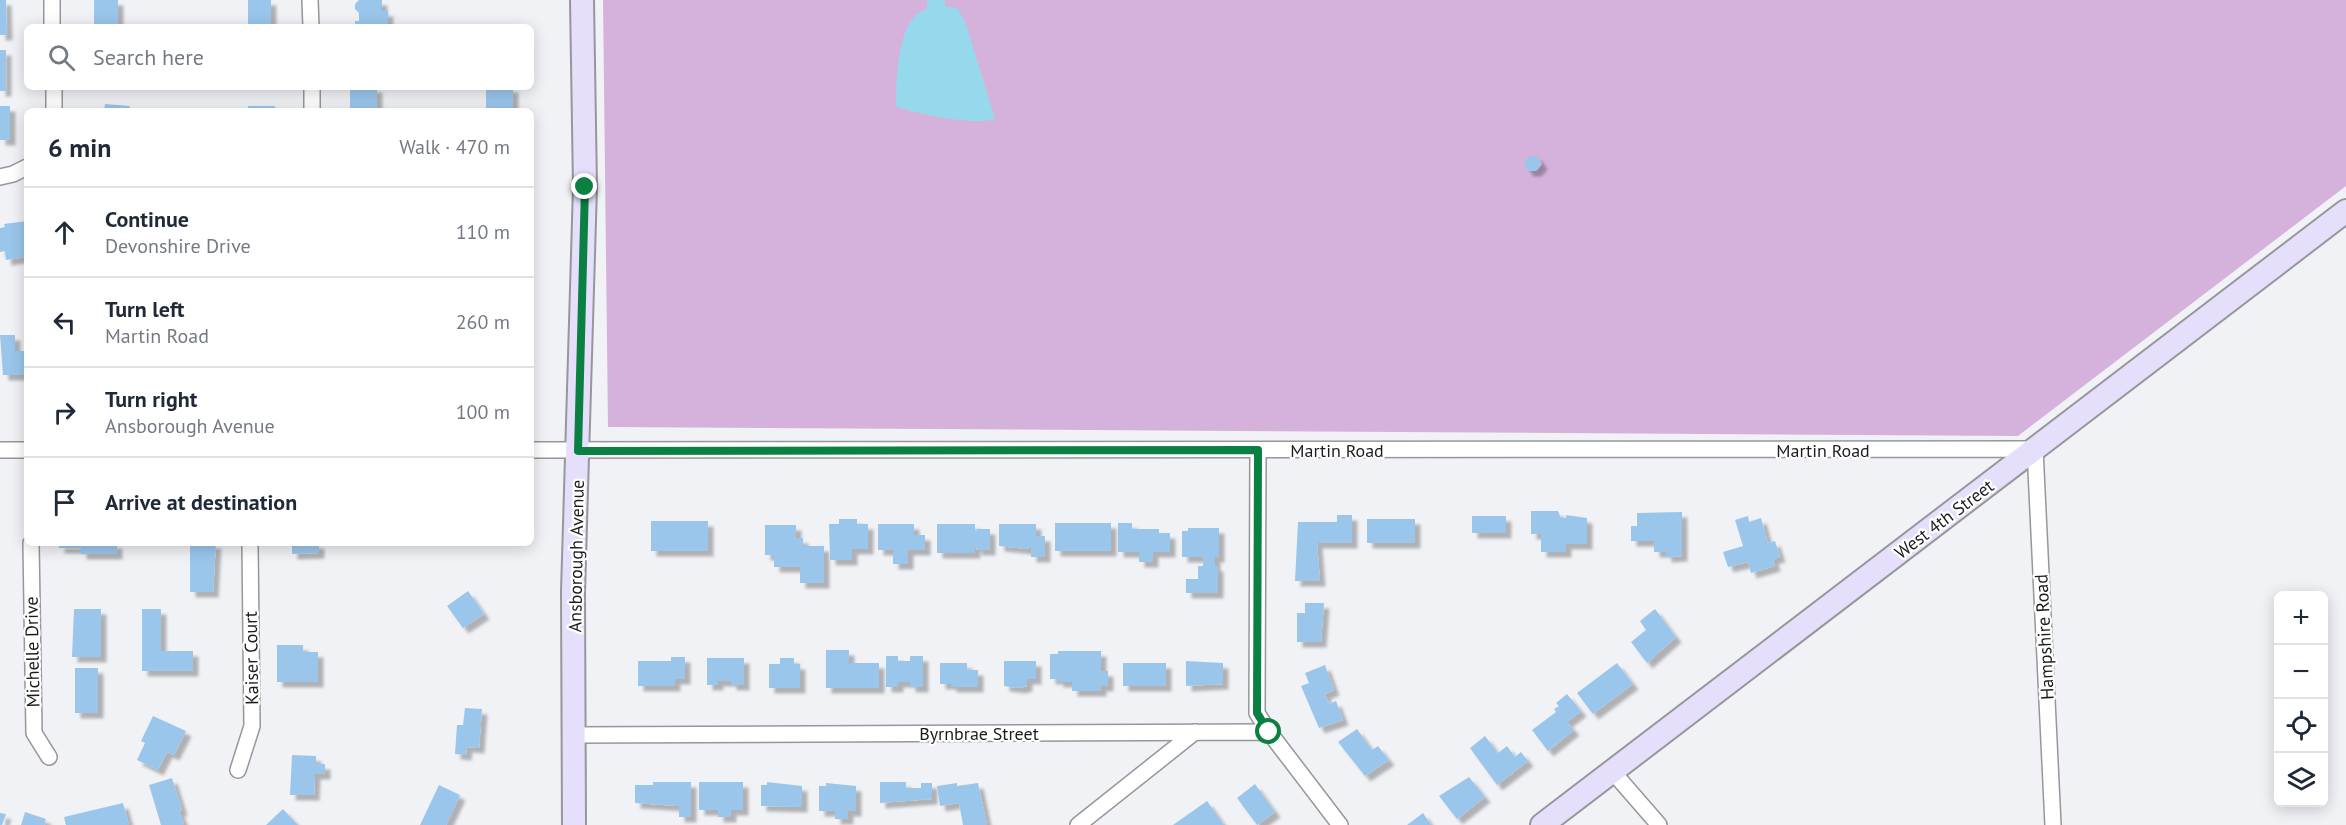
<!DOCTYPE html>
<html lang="en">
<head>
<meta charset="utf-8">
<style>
  :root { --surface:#fff; --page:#f6f6f7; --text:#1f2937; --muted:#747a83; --line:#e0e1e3 }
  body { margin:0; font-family:"PT Sans",sans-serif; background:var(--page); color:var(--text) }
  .controls { position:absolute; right:18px; bottom:18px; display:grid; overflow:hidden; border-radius:9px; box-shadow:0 3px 15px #0003 }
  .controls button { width:54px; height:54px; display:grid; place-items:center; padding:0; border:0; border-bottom:2px solid var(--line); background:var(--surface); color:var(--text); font:30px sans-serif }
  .stop { position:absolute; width:18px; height:18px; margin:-14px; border:4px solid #0b8043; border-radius:50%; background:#fff }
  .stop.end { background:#0b8043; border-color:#fff; box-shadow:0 2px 6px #0008 }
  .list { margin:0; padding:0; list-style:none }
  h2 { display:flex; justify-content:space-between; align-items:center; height:78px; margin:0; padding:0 24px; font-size:26px }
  h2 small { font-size:20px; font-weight:400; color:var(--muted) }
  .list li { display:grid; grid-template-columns:39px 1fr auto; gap:18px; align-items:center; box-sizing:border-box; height:90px; padding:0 24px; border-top:2px solid var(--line) }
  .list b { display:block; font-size:22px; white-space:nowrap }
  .list p { margin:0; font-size:20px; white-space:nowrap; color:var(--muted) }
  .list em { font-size:20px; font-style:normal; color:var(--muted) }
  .icon { flex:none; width:33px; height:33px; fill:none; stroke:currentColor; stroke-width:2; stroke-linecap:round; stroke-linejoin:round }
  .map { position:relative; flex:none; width:2346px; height:825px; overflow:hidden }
  .search { position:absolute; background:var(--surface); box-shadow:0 3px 15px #0003; left:24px; top:24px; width:510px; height:66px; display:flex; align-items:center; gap:15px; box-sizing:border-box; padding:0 21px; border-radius:9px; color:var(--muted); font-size:22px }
  .panel { position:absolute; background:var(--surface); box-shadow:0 3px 15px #0003; left:24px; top:108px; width:510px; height:438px; border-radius:9px }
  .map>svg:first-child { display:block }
  .green { fill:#d5b2db }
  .water { fill:#97d9ec }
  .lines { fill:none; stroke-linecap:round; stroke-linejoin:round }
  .canal { stroke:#97d9ec; stroke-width:18 }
  .building { fill:#9ac6ec; filter:url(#shadow) }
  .street-casing { stroke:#96979a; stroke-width:18 }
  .secondary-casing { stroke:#96979a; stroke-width:26 }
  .street { stroke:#fff; stroke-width:15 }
  .secondary { stroke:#e6dffb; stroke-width:22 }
  .route { stroke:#0b8043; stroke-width:8 }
  .labels { text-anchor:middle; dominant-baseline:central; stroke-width:4.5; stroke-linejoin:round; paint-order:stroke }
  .street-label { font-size:18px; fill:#1b1c1d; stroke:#fff }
</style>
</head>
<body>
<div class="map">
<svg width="2346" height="825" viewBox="0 0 2346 825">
  <defs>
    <filter id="shadow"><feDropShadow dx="5.5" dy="5.5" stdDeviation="1.5" flood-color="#0004"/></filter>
  </defs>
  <rect width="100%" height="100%" fill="#f1f2f6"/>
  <polygon class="green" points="603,0 2346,0 2346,186 2018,436 608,427"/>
  <path class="water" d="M936,5L957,8L965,21L995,119C978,126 915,114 896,106C896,82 897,34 915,16C920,11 930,8 936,5Z"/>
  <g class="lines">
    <polyline class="canal" points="936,0 936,5"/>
  </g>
  <g class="building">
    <polygon points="0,0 6,0 7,35 0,35"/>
    <rect x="94" y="0" width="24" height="25"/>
    <rect x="248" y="0" width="23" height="27"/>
    <polygon points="359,0 382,0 382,11 388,11 388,27 355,27 355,21 359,21 359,13 355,9 355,4"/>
    <rect x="0" y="50" width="6" height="41"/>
    <rect x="350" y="87" width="27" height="24"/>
    <polygon points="486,87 513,87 513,109 486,111"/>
    <polygon points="105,104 130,106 129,111 104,111"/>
    <rect x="0" y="106" width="10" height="34"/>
    <rect x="248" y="106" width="27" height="5"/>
    <polygon points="1529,156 1537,156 1542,164 1536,171 1528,171 1524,164"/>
    <polygon points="27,221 27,257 6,260 5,251 0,252 0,228 5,227 4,224"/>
    <polygon points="0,335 15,335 15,351 27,351 27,375 3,375"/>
    <polygon points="1531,511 1558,511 1561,518 1566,518 1566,515 1587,518 1587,544 1566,544 1566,552 1541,552 1541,534 1531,534"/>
    <polygon points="1682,512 1682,556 1666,557 1666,552 1654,552 1654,541 1631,541 1631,526 1637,526 1637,513"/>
    <polygon points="1337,515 1352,515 1352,543 1317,543 1320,581 1295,581 1298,522 1337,522"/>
    <rect x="1472" y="516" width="34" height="17"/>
    <polygon points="1748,516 1749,522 1761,518 1768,543 1775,541 1780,557 1773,559 1775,566 1751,573 1748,562 1728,567 1723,552 1743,546 1735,520"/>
    <polygon points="839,519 857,519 857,524 868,524 868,549 852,549 852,560 830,560 829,524 839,524"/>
    <rect x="1367" y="519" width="48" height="24"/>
    <rect x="651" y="521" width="57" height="30"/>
    <rect x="1055" y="523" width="56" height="28"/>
    <polygon points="1118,523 1132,523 1132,529 1159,529 1159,533 1170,533 1170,552 1153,552 1153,562 1139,562 1139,552 1118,552"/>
    <polygon points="878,524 914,524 914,535 925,535 925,550 908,550 908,564 893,564 893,550 878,550"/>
    <polygon points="937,524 975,524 975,534 977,529 990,529 990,550 977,550 975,544 975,553 937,553"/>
    <polygon points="999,524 1036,524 1036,536 1045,536 1045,557 1031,557 1031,546 1027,549 999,546"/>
    <polygon points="765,525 796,525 796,538 803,538 803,546 824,546 824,583 800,583 800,567 774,567 774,555 765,555"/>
    <polygon points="1188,528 1219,528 1219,557 1215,557 1215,566 1218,566 1218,593 1186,593 1186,579 1198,579 1198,566 1203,566 1203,557 1182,557 1182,531 1188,531"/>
    <polygon points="59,543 117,543 117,554 81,554 81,548 59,548"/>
    <polygon points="190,543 216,543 213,592 190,592"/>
    <polygon points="292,543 319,543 319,553 292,554"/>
    <polygon points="468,591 484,614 463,628 447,606"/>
    <polygon points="1305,603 1324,603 1321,642 1297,642 1297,613 1305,613"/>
    <polygon points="74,609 101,609 101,657 72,657"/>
    <polygon points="142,609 161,609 161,651 193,651 193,671 142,671"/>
    <polygon points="1655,609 1676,637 1647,663 1631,642 1646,630 1640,621"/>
    <polygon points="277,645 303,645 303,652 318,652 318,682 277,682"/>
    <polygon points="826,650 849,650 849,663 879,663 879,688 826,688"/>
    <polygon points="1058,651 1101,651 1101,671 1108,671 1108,686 1101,686 1101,691 1072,691 1072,682 1058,682 1058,679 1050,679 1050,654 1058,654"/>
    <polygon points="886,656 898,656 898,661 910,661 910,656 923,656 923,687 910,687 910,682 898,682 898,687 886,687"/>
    <polygon points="671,657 685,657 685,679 675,679 675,686 638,686 638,661 671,661"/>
    <polygon points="707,658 744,658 744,685 731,685 731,681 718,681 718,685 707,685"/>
    <polygon points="780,658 794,658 794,664 800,664 800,688 769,688 769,664 780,664"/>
    <polygon points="1004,661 1036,661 1036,679 1027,679 1027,686 1020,688 1004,686"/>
    <polygon points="1186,661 1223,663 1223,684 1186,686"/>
    <polygon points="940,663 967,663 967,670 978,670 978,687 951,687 951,684 940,684"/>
    <rect x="1123" y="663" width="43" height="23"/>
    <polygon points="1617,663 1633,684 1593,714 1577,693"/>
    <polygon points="1325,665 1334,690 1325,694 1329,704 1336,701 1343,720 1319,728 1301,686 1309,683 1305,673"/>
    <rect x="75" y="668" width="23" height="45"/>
    <polygon points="1567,694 1581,711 1567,722 1574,730 1548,751 1532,730 1556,712 1554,709 1559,706 1556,703"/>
    <polygon points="465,708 482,709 479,748 467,747 466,755 455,754 457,725 463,725"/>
    <polygon points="153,716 186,731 174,755 167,752 158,770 137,760 145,743 141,741"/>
    <polygon points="1357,729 1372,750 1378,746 1389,760 1365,776 1338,742"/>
    <polygon points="1485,736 1498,753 1507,746 1515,757 1521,752 1528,761 1497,785 1470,748"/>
    <polygon points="292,755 316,756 316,764 325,764 325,774 315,774 314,795 290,795"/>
    <polygon points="1469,777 1485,797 1457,819 1439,796"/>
    <polygon points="172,778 182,810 179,811 184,825 161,825 149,785"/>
    <polygon points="653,782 691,782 691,817 679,817 679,806 635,803 635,785 653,785"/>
    <polygon points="699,782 743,782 743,810 731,810 731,817 718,817 718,810 699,810"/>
    <polygon points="767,782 802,786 802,807 761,806 761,785 767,785"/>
    <polygon points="880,782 906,782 906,788 921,788 921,783 932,783 932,799 880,803"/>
    <polygon points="826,783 856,786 856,811 848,811 848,819 835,819 835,811 819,811 819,786 826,786"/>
    <polygon points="957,783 957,786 978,783 987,825 963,825 959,803 940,806 937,786"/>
    <polygon points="1255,784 1275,812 1257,825 1237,798"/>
    <polygon points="439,785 460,795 446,825 420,825"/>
    <polygon points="1207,801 1224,825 1173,825"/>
    <polygon points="123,803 129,825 66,825 64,817"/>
    <polygon points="283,809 298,825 266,825"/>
    <polygon points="25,812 46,819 44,825 21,825"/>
    <polygon points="0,813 6,814 2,825 0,825"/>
    <polygon points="1423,813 1431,825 1407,825"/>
  </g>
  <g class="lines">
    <defs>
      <g id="street">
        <polyline points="52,0 52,27"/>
        <polyline points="310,0 311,27"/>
        <polyline points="54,87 54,111"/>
        <polyline points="312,87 312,111"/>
        <polyline points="0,177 13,174 27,167"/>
        <polyline points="0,450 27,450"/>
        <polyline points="531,450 2035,449 2053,825"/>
        <polyline points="1258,450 1257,713 1269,732"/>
        <polyline points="31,543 34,733 49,757"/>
        <polyline points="573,735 1269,732 1340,825"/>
        <polyline points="238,770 252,726 250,543"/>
        <polyline points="1613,772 1659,825"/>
        <polyline points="1078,825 1195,732"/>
      </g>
      <g id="secondary">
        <polyline points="574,825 573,592 585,187 582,0"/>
        <polyline points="1542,825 2346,211"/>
      </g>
    </defs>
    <use href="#street" class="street-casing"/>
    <use href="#secondary" class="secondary-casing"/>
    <use href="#street" class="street"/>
    <use href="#secondary" class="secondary"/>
  </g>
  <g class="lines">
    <polyline class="route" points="585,187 578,451 1258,450 1257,713 1269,732"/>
  </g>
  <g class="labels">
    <g class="street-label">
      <text x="1337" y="450">Martin Road</text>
      <text x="1823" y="450">Martin Road</text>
      <text transform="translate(1944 519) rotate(-37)">West 4th Street</text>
      <text transform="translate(576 556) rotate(-89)">Ansborough Avenue</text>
      <text transform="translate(2044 637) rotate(-93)">Hampshire Road</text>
      <text transform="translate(32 652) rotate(-91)">Michelle Drive</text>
      <text transform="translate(251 658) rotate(-91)">Kaiser Court</text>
      <text x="979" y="733">Byrnbrae Street</text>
    </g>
  </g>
</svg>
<div class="controls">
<button>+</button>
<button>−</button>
<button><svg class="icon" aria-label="locate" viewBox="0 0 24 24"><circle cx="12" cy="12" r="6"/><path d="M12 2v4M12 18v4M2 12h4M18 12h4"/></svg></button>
<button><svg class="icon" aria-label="layers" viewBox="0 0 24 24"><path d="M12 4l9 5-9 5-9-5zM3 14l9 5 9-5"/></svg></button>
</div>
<div class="stop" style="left:1269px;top:732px"></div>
<div class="stop end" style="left:585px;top:187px"></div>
<div class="search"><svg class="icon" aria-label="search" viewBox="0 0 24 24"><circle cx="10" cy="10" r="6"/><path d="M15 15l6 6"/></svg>Search here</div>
<section class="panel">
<h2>6 min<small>Walk · 470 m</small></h2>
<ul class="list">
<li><svg class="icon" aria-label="ahead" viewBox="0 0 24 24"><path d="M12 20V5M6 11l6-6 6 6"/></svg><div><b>Continue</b><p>Devonshire Drive</p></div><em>110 m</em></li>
<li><svg class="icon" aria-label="left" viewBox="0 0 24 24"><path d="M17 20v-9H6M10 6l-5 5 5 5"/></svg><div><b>Turn left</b><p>Martin Road</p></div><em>260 m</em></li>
<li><svg class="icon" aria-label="right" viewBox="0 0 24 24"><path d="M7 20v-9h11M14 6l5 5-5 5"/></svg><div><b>Turn right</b><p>Ansborough Avenue</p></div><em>100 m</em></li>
<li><svg class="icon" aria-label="arrive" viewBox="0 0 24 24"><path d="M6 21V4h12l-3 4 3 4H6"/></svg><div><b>Arrive at destination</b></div></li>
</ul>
</section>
</div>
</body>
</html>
